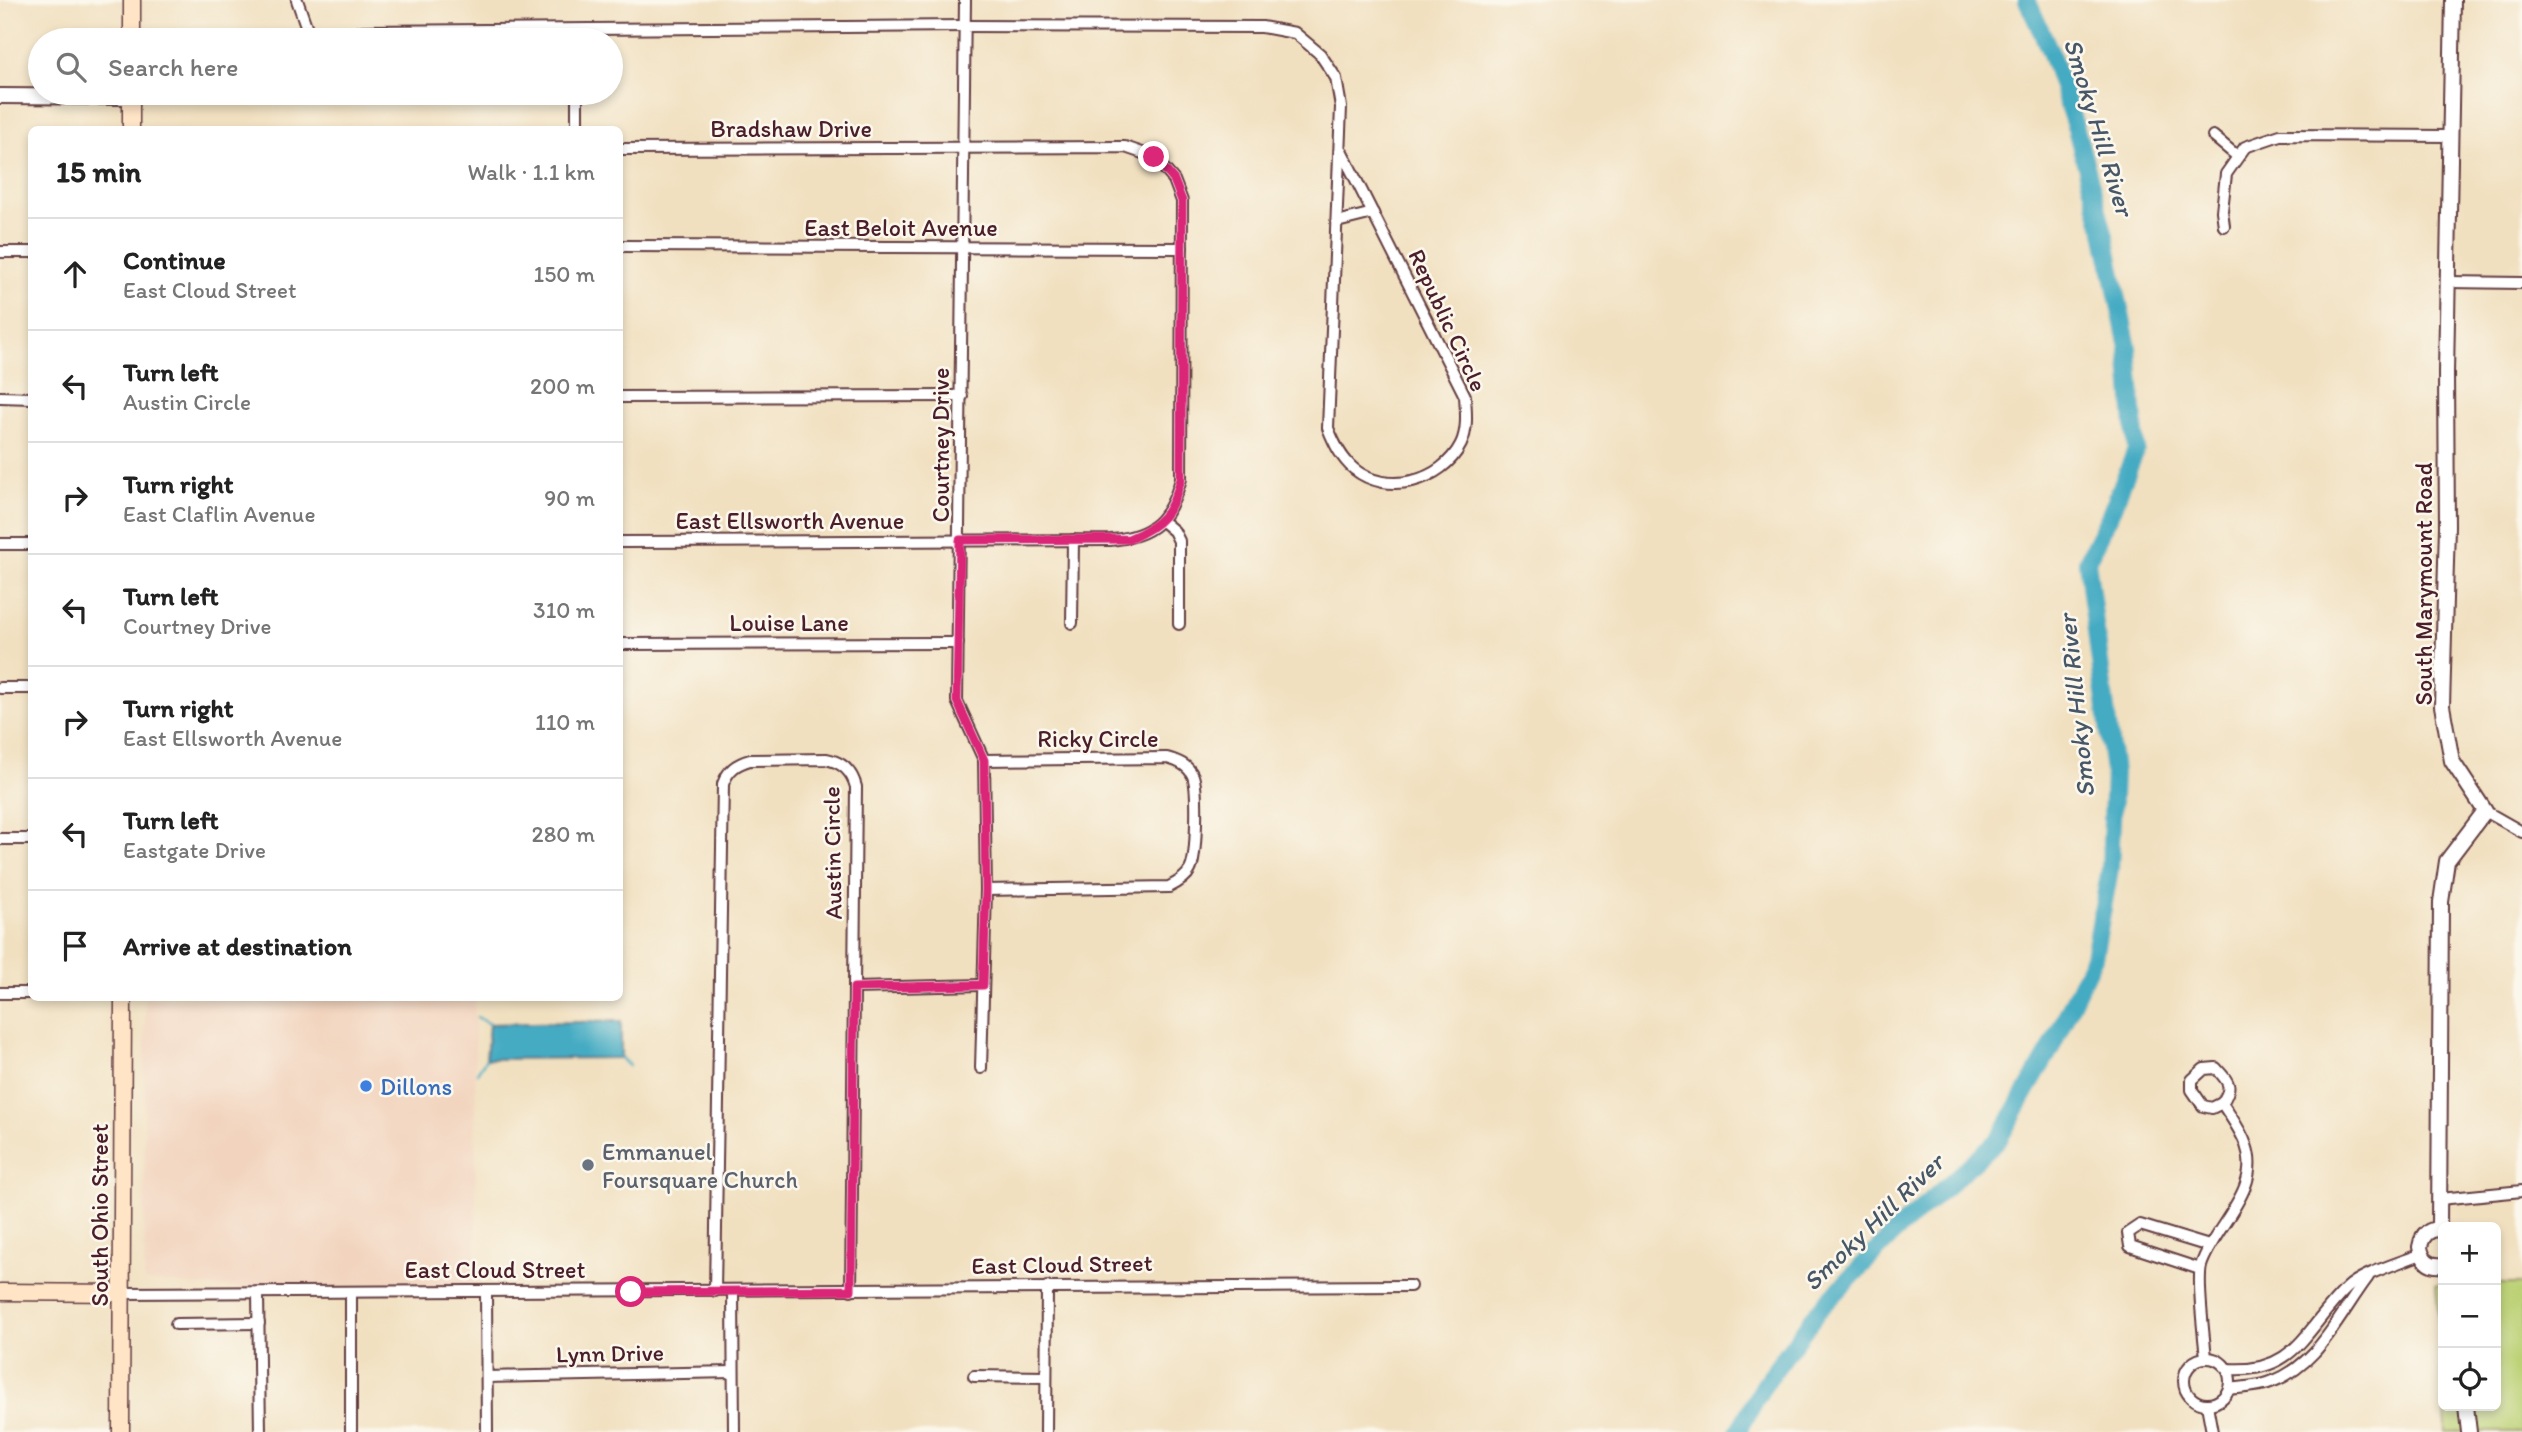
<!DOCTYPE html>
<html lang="en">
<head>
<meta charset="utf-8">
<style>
  :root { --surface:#fff; --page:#f6f6f6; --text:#222; --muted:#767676; --line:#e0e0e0 }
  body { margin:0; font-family:Itim,sans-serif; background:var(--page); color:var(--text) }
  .controls { position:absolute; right:21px; bottom:21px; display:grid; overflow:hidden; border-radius:10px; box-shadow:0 4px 10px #0003 }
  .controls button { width:63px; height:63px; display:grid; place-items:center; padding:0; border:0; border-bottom:2px solid var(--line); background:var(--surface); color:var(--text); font:35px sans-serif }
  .stop { position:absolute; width:21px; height:21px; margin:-16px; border:5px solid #db2777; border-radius:50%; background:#fff }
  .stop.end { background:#db2777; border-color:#fff; box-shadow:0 2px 7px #0008 }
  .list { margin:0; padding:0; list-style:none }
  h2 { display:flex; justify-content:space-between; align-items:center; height:91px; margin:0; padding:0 28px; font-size:30px }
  h2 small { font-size:23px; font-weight:400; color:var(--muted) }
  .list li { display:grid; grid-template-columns:46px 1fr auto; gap:21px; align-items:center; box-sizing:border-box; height:112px; padding:0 28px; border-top:2px solid var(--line) }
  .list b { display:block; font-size:26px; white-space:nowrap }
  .list p { margin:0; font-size:23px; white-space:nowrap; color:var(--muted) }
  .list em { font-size:23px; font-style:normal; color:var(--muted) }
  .icon { flex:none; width:38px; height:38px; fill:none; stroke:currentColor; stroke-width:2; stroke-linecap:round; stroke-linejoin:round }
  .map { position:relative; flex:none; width:2522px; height:1432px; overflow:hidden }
  .search { position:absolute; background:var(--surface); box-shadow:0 4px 10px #0003; left:28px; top:28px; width:595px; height:77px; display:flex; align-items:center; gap:18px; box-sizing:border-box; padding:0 24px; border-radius:38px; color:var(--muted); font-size:26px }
  .panel { position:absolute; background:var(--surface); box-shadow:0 4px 10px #0003; left:28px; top:126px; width:595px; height:875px; border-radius:10px }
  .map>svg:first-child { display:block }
  .built { fill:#f2d4be }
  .green { fill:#bcd176; stroke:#837850; stroke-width:2 }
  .water { fill:#44abc3; stroke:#476577; stroke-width:2 }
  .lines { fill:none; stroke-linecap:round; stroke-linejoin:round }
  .stream { stroke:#44abc3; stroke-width:2.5 }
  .river { stroke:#44abc3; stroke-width:18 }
  .minor-casing { stroke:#633c41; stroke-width:14 }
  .tertiary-casing { stroke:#633c41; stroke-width:18 }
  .secondary-casing { stroke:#633c41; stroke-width:19 }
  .minor { stroke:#fff; stroke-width:10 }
  .tertiary { stroke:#fff; stroke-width:14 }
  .secondary { stroke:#ffe4c6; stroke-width:16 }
  .route { stroke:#db2777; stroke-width:9 }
  .shop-dot { fill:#3f7fe0; stroke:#fbf7ec; stroke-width:2.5 }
  .worship-dot { fill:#6b7280; stroke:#fbf7ec; stroke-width:2.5 }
  .labels { text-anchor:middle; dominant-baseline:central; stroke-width:5; stroke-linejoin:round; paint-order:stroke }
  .street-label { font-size:24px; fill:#4a1f2b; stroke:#fbf7ec }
  .shop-label { font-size:24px; fill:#366cbe; stroke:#fbf7ec; text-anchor:start }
  .worship-label { font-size:24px; fill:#5b616d; stroke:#fbf7ec; text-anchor:start }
  .water-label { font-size:26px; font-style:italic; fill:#485768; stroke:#fbf7ec }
</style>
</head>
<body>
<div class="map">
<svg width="2522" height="1432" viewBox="0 0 2522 1432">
  <rect width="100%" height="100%" fill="#fbf7ec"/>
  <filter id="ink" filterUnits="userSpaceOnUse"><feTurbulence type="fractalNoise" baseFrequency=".0143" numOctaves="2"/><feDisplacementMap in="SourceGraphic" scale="14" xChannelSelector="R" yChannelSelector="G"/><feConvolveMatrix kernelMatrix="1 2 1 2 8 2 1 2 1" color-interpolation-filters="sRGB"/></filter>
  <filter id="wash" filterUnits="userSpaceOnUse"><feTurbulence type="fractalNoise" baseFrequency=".00686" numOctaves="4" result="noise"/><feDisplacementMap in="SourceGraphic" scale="28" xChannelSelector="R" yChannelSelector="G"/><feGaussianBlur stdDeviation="1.57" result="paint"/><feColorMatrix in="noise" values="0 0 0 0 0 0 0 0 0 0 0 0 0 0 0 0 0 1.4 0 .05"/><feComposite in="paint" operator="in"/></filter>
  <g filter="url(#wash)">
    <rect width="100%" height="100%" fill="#f1e0c0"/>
    <polygon class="built" points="145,998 475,998 476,1288 231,1288 144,1281"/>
    <g class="green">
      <polygon points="2436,1284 2443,1284 2443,1379"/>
      <polygon points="2496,1284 2522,1284 2522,1432 2446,1432 2445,1406 2496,1406"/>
    </g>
    <polygon class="water" points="621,1021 621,1058 486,1059 489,1024"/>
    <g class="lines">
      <g class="stream">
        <polyline points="477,1017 489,1024"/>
        <polyline points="621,1058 629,1066"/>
        <polyline points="477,1073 486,1059"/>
      </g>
      <polyline class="river" points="1738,1432 1763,1386 1818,1311 1893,1234 1999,1139 2050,1050 2094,957 2110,869 2114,772 2087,561 2109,517 2136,450 2128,348 2105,236 2076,129 2050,51 2027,0"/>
    </g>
  </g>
  <g filter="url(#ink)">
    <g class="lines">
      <defs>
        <g id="minor">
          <polyline points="297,0 311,40"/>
          <polyline points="965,0 957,701 984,760 986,890 981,1068"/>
          <path d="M330,40L363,31L965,26L1262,27L1295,33L1320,54L1336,78L1341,107L1328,428C1334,443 1341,458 1354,469C1387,496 1442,482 1461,444C1468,429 1466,412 1465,396L1341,150"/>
          <polyline points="577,93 577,130"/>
          <polyline points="131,97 209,93"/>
          <polyline points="2213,136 2237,156"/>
          <path d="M620,149L1125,147L1154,157L1174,180L1182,201L1181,479C1170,519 1153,537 1110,540L620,542"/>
          <polyline points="1337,222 1373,213"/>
          <polyline points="2224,226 2222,211 2226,174 2245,147 2280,135 2450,136"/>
          <polyline points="620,246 1182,248"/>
          <polyline points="0,252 32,252"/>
          <polyline points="2448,282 2522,283"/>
          <polyline points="0,397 32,398"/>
          <polyline points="620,397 962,396"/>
          <polyline points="1162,521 1174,531 1179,541 1179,624"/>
          <polyline points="0,544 32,544"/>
          <polyline points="1072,623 1073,540"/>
          <polyline points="620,644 958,643"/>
          <polyline points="0,688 32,688"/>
          <path d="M984,760L1167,758C1178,761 1188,765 1193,776C1198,790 1197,858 1190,870C1186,878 1177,883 1169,887L986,890"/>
          <polyline points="2485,811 2522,832"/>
          <polyline points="0,839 32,839"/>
          <polyline points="854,988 983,985"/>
          <polyline points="0,993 32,993"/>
          <polyline points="2440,1199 2522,1191"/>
          <polyline points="2200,1269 2130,1246 2128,1233 2140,1225 2209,1246"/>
          <path d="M715,1291L723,784C728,770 736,764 750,760L826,759C842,762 852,771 856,787L851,1290"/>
          <polyline points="733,1291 734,1432"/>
          <polyline points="351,1292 351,1432"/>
          <polyline points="121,1293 1410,1286"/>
          <polyline points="486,1293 487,1432"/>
          <polyline points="258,1294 260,1432"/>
          <polyline points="176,1324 259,1323"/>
          <path d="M2206,1357C2204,1338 2197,1282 2201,1266C2213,1227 2263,1190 2246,1145C2241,1130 2230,1116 2222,1103C2234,1085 2228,1082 2216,1068L2204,1069L2192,1080V1090L2203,1106L2212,1108L2222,1103"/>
          <circle cx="2207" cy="1381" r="23"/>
          <path d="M2228,1369C2297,1374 2305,1328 2347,1288C2363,1273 2400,1263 2421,1254"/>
          <polyline points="974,1376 1046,1377"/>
          <polyline points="487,1377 733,1372"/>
          <path d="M2229,1389C2242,1387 2256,1387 2268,1383C2317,1368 2339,1315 2368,1277"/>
          <polyline points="2207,1405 2212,1432"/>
          <polyline points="1046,1432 1047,1287"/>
        </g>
        <g id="tertiary">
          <polyline points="0,96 131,97"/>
          <polyline points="2439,1229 2441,902 2447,861 2485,811 2452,761 2442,706 2447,526 2446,373 2453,0"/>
          <path d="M2443,1230C2430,1227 2422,1235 2420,1247C2422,1260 2430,1267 2443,1265"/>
          <polyline points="2466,1406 2469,1432"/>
        </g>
        <g id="secondary">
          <polyline points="132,40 132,0"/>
          <polyline points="131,130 131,93"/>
          <polyline points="0,1292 121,1293"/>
          <polyline points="121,1432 123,998"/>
        </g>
      </defs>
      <use href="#minor" class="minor-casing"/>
      <use href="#tertiary" class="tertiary-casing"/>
      <use href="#secondary" class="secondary-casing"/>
      <use href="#minor" class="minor"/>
      <use href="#tertiary" class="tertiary"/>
      <use href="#secondary" class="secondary"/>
    </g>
  </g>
  <g class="lines" filter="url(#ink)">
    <path class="route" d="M631,1292L851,1290L854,988L983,985L986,890L984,760L957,701L960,540L1129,539C1162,525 1172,513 1181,479L1182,201L1174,180L1154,157"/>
  </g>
  <circle class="shop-dot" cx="366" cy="1086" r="7"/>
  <circle class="worship-dot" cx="588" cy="1165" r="7"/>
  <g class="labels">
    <g class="street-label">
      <text x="791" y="128">Bradshaw Drive</text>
      <text x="901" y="227">East Beloit Avenue</text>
      <text transform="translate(1448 320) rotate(65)">Republic Circle</text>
      <text transform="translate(940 445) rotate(-90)">Courtney Drive</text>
      <text x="790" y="520">East Ellsworth Avenue</text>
      <text transform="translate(2423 584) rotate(-90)">South Marymount Road</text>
      <text x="789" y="622">Louise Lane</text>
      <text x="1098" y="738">Ricky Circle</text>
      <text transform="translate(832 853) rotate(-91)">Austin Circle</text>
      <text transform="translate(99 1215) rotate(-90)">South Ohio Street</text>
      <text transform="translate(1062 1264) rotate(-1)">East Cloud Street</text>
      <text x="495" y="1269">East Cloud Street</text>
      <text transform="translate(610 1353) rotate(-1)">Lynn Drive</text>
    </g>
    <g class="shop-label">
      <text x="380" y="1086">Dillons</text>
    </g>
    <g class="worship-label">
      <text x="602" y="1151">Emmanuel<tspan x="602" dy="28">Foursquare Church</tspan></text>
    </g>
    <g class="water-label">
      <text transform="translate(2099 127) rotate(73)">Smoky Hill River</text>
      <text transform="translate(2076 706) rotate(-96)">Smoky Hill River</text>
      <text transform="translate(1873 1222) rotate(-44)">Smoky Hill River</text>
    </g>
  </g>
</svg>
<div class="controls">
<button>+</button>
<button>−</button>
<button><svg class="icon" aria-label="locate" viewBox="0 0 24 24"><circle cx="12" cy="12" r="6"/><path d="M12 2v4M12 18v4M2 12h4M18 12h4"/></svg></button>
</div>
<div class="stop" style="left:631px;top:1292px"></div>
<div class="stop end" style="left:1154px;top:157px"></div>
<div class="search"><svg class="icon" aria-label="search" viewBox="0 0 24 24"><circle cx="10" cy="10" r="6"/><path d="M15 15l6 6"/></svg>Search here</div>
<section class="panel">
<h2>15 min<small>Walk · 1.1 km</small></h2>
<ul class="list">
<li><svg class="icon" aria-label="ahead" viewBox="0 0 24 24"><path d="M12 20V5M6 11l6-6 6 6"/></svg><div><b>Continue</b><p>East Cloud Street</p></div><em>150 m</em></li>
<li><svg class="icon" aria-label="left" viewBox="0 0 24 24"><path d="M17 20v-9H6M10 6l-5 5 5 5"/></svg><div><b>Turn left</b><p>Austin Circle</p></div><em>200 m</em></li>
<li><svg class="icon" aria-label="right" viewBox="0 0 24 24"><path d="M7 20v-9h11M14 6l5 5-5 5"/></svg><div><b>Turn right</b><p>East Claflin Avenue</p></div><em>90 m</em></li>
<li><svg class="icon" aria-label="left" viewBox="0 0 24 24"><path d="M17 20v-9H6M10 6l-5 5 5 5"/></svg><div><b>Turn left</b><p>Courtney Drive</p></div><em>310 m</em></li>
<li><svg class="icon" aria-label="right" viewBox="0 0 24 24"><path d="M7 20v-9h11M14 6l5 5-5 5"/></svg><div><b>Turn right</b><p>East Ellsworth Avenue</p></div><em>110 m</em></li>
<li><svg class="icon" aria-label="left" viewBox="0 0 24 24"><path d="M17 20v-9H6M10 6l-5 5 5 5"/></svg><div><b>Turn left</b><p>Eastgate Drive</p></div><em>280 m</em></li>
<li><svg class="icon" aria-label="arrive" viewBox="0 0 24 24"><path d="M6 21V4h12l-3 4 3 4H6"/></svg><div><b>Arrive at destination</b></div></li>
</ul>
</section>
</div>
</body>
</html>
